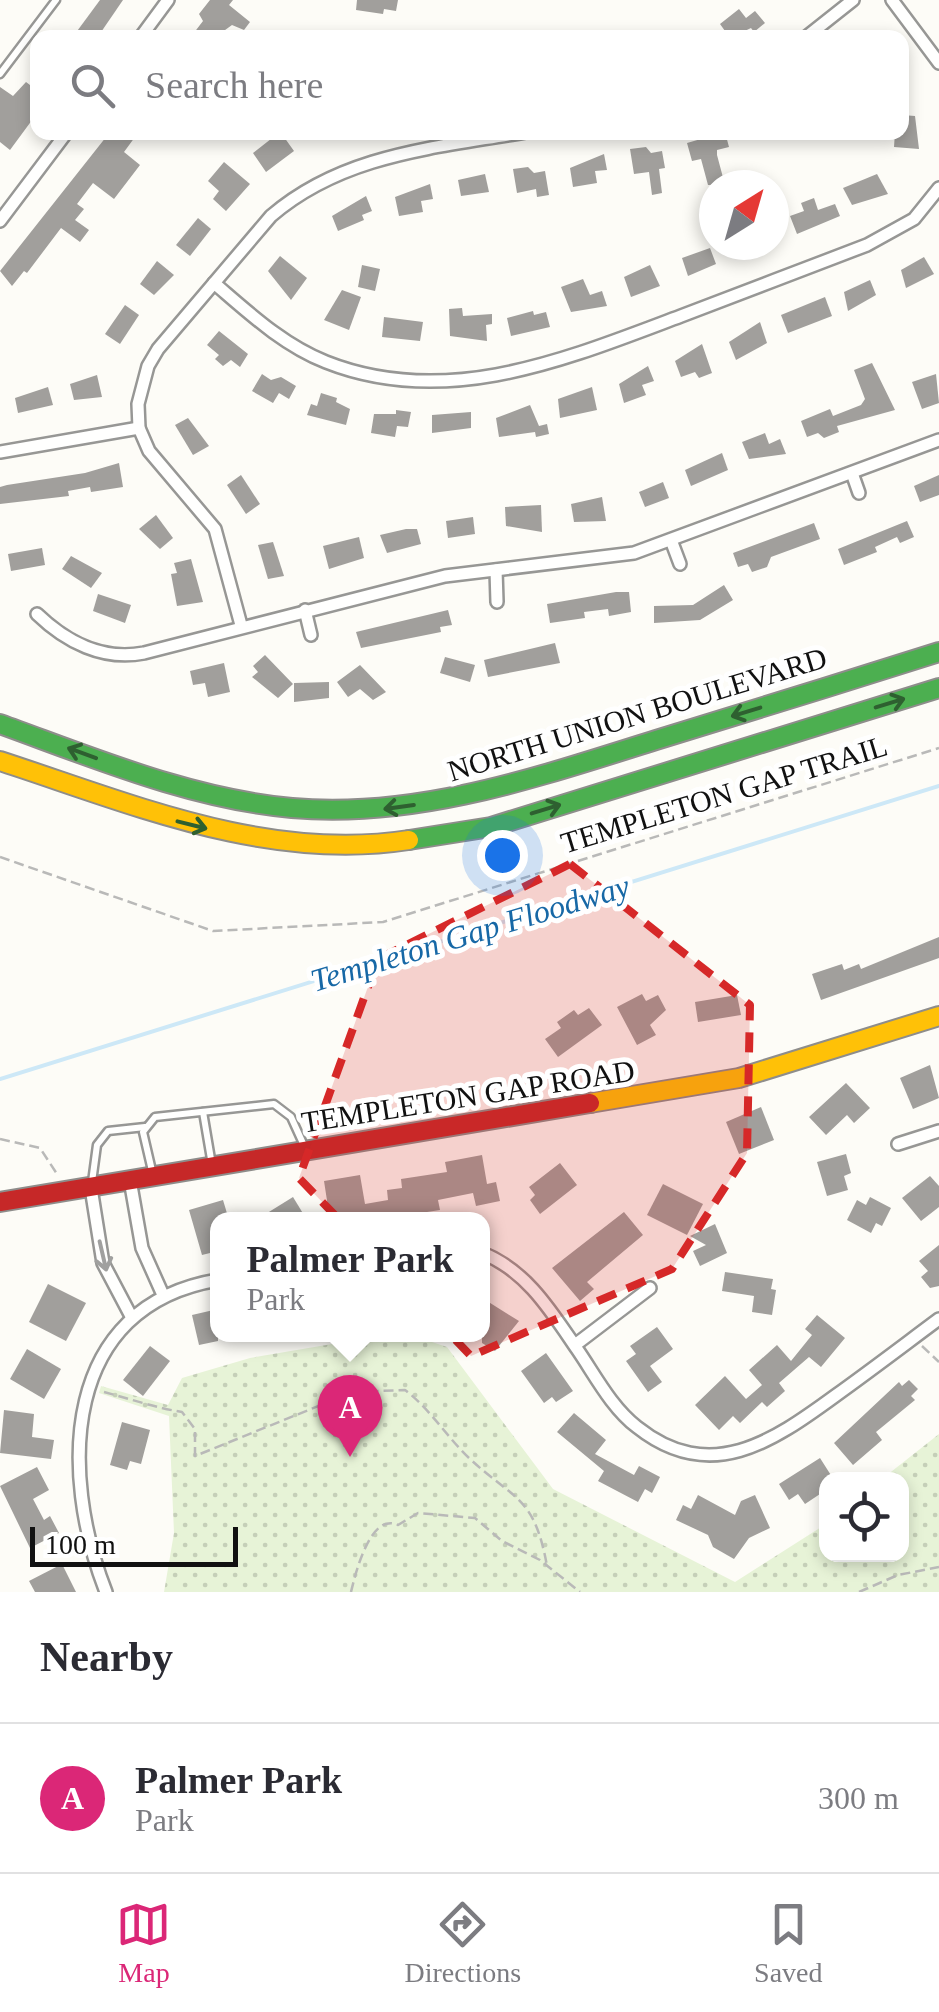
<!DOCTYPE html>
<html lang="en">
<head>
<meta charset="utf-8">
<style>
  :root { --surface:#fff; --page:#f2f2f3; --text:#2b2b33; --muted:#7c7c81; --line:#e1e1e2; --accent:#db2777 }
  body { margin:0; font-family:Georgia,serif; background:var(--page); color:var(--text) }
  .controls { position:absolute; right:30px; bottom:30px; display:grid; overflow:hidden; border-radius:20px; box-shadow:0 5px 15px #0003 }
  .controls button { width:90px; height:90px; display:grid; place-items:center; padding:0; border:0; border-bottom:2px solid var(--line); background:var(--surface); color:var(--text); font:50px sans-serif }
  .compass { position:absolute; left:699px; top:170px; width:90px; height:90px; border-radius:50%; background:var(--surface); box-shadow:0 5px 15px #0003; rotate:37deg }
  .scale { position:absolute; left:30px; bottom:25px; width:208px; box-sizing:border-box; padding-left:10px; border:5px solid #111; border-top:0; font-size:28px; line-height:35px; white-space:nowrap; color:#111; -webkit-text-stroke:8px #fff; paint-order:stroke }
  .you { position:absolute; left:502px; top:855px; width:35px; height:35px; margin:-25px; border:8px solid #fff; border-radius:50%; background:#1a73e8; box-shadow:0 0 0 15px #1a73e833 }
  .badge { display:grid; place-items:center; width:65px; height:65px; border-radius:50%; background:var(--accent); color:#fff; font-size:32px; font-weight:700 }
  .pin { position:absolute; translate:-50% -82px; filter:drop-shadow(0 2px 5px #0008) }
  .pin::after { content:''; position:absolute; top:52px; width:35px; height:30px; background:inherit; clip-path:polygon(0 0,100% 0,50% 100%) }
  .popup { position:absolute; left:210px; top:1212px; width:280px; height:130px; box-sizing:border-box; display:grid; place-content:center; border-radius:20px; background:var(--surface); filter:drop-shadow(0 2px 8px #0005); font-size:32px; white-space:nowrap; color:var(--muted) }
  .popup b { font-size:38px; color:var(--text) }
  .popup::after { content:''; position:absolute; left:50%; top:100%; margin-left:-20px; border:20px solid transparent; border-top-color:var(--surface) }
  .list { margin:0; padding:0; list-style:none }
  h2 { display:flex; justify-content:space-between; align-items:center; height:130px; margin:0; padding:0 40px; font-size:42px }
  h2 small { font-size:32px; font-weight:400; color:var(--muted) }
  .list li { display:grid; grid-template-columns:65px 1fr auto; gap:30px; align-items:center; box-sizing:border-box; height:150px; padding:0 40px; border-top:2px solid var(--line) }
  .list b { display:block; font-size:38px; white-space:nowrap }
  .list p { margin:0; font-size:32px; white-space:nowrap; color:var(--muted) }
  .list em { font-size:32px; font-style:normal; color:var(--muted) }
  .icon { flex:none; width:55px; height:55px; fill:none; stroke:currentColor; stroke-width:2; stroke-linecap:round; stroke-linejoin:round }
  .map { position:relative; flex:none; width:939px; height:1592px; overflow:hidden }
  .search { position:absolute; background:var(--surface); box-shadow:0 5px 15px #0003; left:30px; right:30px; top:30px; height:110px; display:flex; align-items:center; gap:25px; box-sizing:border-box; padding:0 35px; border-radius:20px; color:var(--muted); font-size:38px }
  .sheet { height:280px; background:var(--surface) }
  nav { display:flex; justify-content:space-around; align-items:center; box-sizing:border-box; height:140px; border-top:2px solid var(--line); background:var(--surface); font-size:28px; color:var(--muted) }
  nav a { display:grid; justify-items:center; gap:5px }
  nav .on { color:var(--accent) }
  .map>svg:first-child { display:block }
  .grass { fill:url(#grass-dots) }
  .lines { fill:none; stroke-linecap:round; stroke-linejoin:round }
  .stream { stroke:#cde8f7; stroke-width:4 }
  .building { fill:#a19f9c }
  .lane-casing { stroke:#979795; stroke-width:11 }
  .street-casing { stroke:#979795; stroke-width:16 }
  .fast-casing { stroke:#8e8d8b; stroke-width:22 }
  .slow-casing { stroke:#8e8d8b; stroke-width:22 }
  .jam-casing { stroke:#8e8d8b; stroke-width:22 }
  .path { stroke:#b9b9b8; stroke-width:2.5; stroke-dasharray:10 5; stroke-linecap:butt }
  .lane { stroke:#fffffe; stroke-width:6 }
  .street { stroke:#fffffe; stroke-width:11 }
  .fast { stroke:#4caf50; stroke-width:18 }
  .slow { stroke:#ffc107; stroke-width:18 }
  .jam { stroke:#c62828; stroke-width:18 }
  .oneway { stroke:#2e6030 }
  .oneway2 { stroke:#a0a09f }
  .marked { fill:#d62828; fill-opacity:0.2; stroke:#d62828; stroke-width:8; stroke-dasharray:20 12; stroke-linejoin:round }
  .labels { text-anchor:middle; dominant-baseline:central; stroke-width:10; stroke-linejoin:round; paint-order:stroke }
  .street-label { font-size:30px; fill:#111; stroke:#fff }
  .water-label { font-size:32px; font-style:italic; fill:#1768a6; stroke:#fff }
</style>
</head>
<body>
<div class="map">
<svg width="939" height="1592" viewBox="0 0 939 1592">
  <defs>
    <pattern id="grass-dots" width="8" height="8" patternUnits="userSpaceOnUse" patternTransform="scale(2.5)"><rect width="8" height="8" fill="#e7f3d7"/><path d="M2 2h.1M6 6h.1" fill="none" stroke="#c5cfb8" stroke-width="1.8" stroke-linecap="round"/></pattern>
  </defs>
  <rect width="100%" height="100%" fill="#fdfcf7"/>
  <polygon class="grass" points="385,1335 411,1335 447,1347 553,1489 735,1582 826,1524 826,1554 902,1554 902,1480 882,1479 939,1434 939,1592 164,1592 174,1533 169,1416 99,1393 101,1386 168,1405 182,1378 250,1358"/>
  <g class="lines">
    <polyline class="stream" points="0,1079 939,786"/>
  </g>
  <g class="building">
    <polygon points="100,0 123,0 97,38 72,38"/>
    <polygon points="210,0 233,0 229,5 250,22 244,30 232,25 214,38 190,38 203,21 199,14"/>
    <polygon points="357,0 398,0 396,11 384,9 383,14 356,10"/>
    <polygon points="739,9 746,18 755,11 765,23 754,32 751,28 730,38 720,24"/>
    <polygon points="26,82 38,91 38,112 10,150 0,142 0,87 13,96"/>
    <polygon points="902,115 915,116 919,149 894,147 895,132 902,132"/>
    <polygon points="110,132 135,137 124,152 140,165 114,199 93,183 77,204 84,209 75,220 89,230 80,242 61,228 27,273 24,271 12,286 0,271"/>
    <polygon points="725,132 729,147 717,150 717,155 725,185 708,185 701,159 692,161 687,143"/>
    <polygon points="276,135 280,140 284,137 294,151 266,172 253,153"/>
    <polygon points="646,147 651,153 662,151 665,168 659,169 662,193 652,195 649,172 634,174 630,149"/>
    <polygon points="604,154 607,170 595,171 597,183 573,187 570,168"/>
    <polygon points="224,162 250,184 226,211 213,199 219,191 208,181"/>
    <polygon points="528,167 534,173 545,171 549,195 537,197 536,189 517,193 513,169"/>
    <polygon points="485,174 489,192 461,196 458,180"/>
    <polygon points="877,174 888,194 852,205 843,188"/>
    <polygon points="430,184 433,199 421,201 423,212 399,216 395,197"/>
    <polygon points="366,196 372,211 362,215 364,220 338,231 332,216"/>
    <polygon points="814,198 818,210 835,204 840,216 797,234 790,216 804,211 801,203"/>
    <polygon points="198,218 211,229 190,256 176,245"/>
    <polygon points="710,248 716,264 688,276 682,258"/>
    <polygon points="280,256 307,278 291,300 268,271"/>
    <polygon points="924,257 934,274 906,288 901,270"/>
    <polygon points="157,261 174,275 154,295 140,284"/>
    <polygon points="362,265 380,269 375,291 358,287"/>
    <polygon points="650,265 660,286 631,297 624,277"/>
    <polygon points="583,279 590,295 602,291 607,306 571,312 561,287"/>
    <polygon points="870,280 876,295 848,311 844,292"/>
    <polygon points="342,290 361,297 349,330 324,320"/>
    <polygon points="825,297 832,316 788,333 781,315"/>
    <polygon points="125,305 139,315 120,344 105,334"/>
    <polygon points="462,308 463,316 492,314 492,324 486,325 487,341 450,336 449,309"/>
    <polygon points="533,311 534,315 546,312 550,327 511,336 507,318"/>
    <polygon points="384,317 423,322 420,341 382,337"/>
    <polygon points="760,322 767,343 736,360 729,342"/>
    <polygon points="219,331 248,354 240,367 231,360 223,366 215,359 219,355 207,345"/>
    <polygon points="702,344 712,373 699,378 695,372 681,377 675,361"/>
    <polygon points="872,363 895,410 837,426 839,432 824,438 818,433 807,437 801,421 830,409 833,416 861,405 865,399 854,370"/>
    <polygon points="648,366 654,381 642,385 646,395 624,403 619,384"/>
    <polygon points="262,374 271,380 281,377 296,386 289,399 279,393 273,403 252,391"/>
    <polygon points="936,374 939,403 922,409 912,382"/>
    <polygon points="97,375 102,397 74,400 70,384"/>
    <polygon points="48,387 53,405 18,413 15,398"/>
    <polygon points="592,387 597,410 560,418 558,399"/>
    <polygon points="321,393 337,398 336,402 350,409 346,425 307,415 311,404 317,406"/>
    <polygon points="530,405 539,426 547,424 549,434 536,437 535,432 499,437 496,418"/>
    <polygon points="396,410 411,412 408,427 397,426 395,437 371,433 374,414 396,414"/>
    <polygon points="471,412 471,428 432,433 432,415"/>
    <polygon points="188,418 209,446 193,455 175,425"/>
    <polygon points="765,433 769,444 780,439 786,454 749,459 742,442"/>
    <polygon points="722,453 728,470 691,486 685,470"/>
    <polygon points="119,463 123,487 91,492 90,487 68,491 69,496 0,504 0,487 7,485 85,473"/>
    <polygon points="241,475 260,504 246,514 227,485"/>
    <polygon points="939,475 939,495 920,502 914,486"/>
    <polygon points="663,482 669,498 645,507 639,492"/>
    <polygon points="602,497 606,521 574,522 571,504"/>
    <polygon points="541,505 542,532 506,526 505,507"/>
    <polygon points="156,515 173,538 160,549 139,529"/>
    <polygon points="473,517 475,534 448,538 446,521"/>
    <polygon points="907,521 914,537 900,543 897,537 875,547 877,552 844,565 838,549"/>
    <polygon points="814,523 820,539 771,557 767,567 752,572 748,564 738,567 733,553"/>
    <polygon points="406,529 417,529 421,544 387,553 380,535"/>
    <polygon points="359,537 364,558 329,569 323,546"/>
    <polygon points="273,542 284,576 268,579 258,545"/>
    <polygon points="42,548 45,565 11,571 8,554"/>
    <polygon points="71,556 102,573 91,588 62,569"/>
    <polygon points="191,559 203,602 177,606 171,574 177,573 174,563"/>
    <polygon points="724,585 733,600 700,620 654,623 654,606 693,605"/>
    <polygon points="616,592 629,592 631,612 609,616 608,609 584,612 585,618 550,623 547,604"/>
    <polygon points="98,594 131,605 125,623 93,611"/>
    <polygon points="448,610 452,625 440,627 441,632 361,648 356,632"/>
    <polygon points="555,643 560,663 488,677 484,660"/>
    <polygon points="265,655 293,684 278,698 252,677 258,672 253,666"/>
    <polygon points="445,657 475,665 470,682 440,673"/>
    <polygon points="224,663 230,692 208,697 205,683 193,685 190,671"/>
    <polygon points="360,665 386,692 373,700 360,689 348,697 337,682"/>
    <polygon points="329,682 329,698 294,702 294,683"/>
    <polygon points="939,937 939,958 821,1000 812,974 842,964 844,970 859,964 861,969"/>
    <polygon points="642,994 646,1001 658,995 666,1010 650,1025 656,1035 637,1045 617,1007"/>
    <polygon points="737,995 741,1015 698,1022 695,1002"/>
    <polygon points="589,1008 602,1025 558,1057 545,1039 561,1028 557,1022 574,1010 578,1015"/>
    <polygon points="930,1065 939,1098 913,1109 900,1078"/>
    <polygon points="846,1083 870,1108 854,1123 847,1115 826,1135 809,1117"/>
    <polygon points="761,1107 774,1140 739,1154 726,1122"/>
    <polygon points="846,1154 851,1173 844,1176 848,1190 827,1196 817,1162"/>
    <polygon points="482,1155 487,1184 496,1182 500,1201 476,1206 473,1193 438,1200 440,1210 375,1220 330,1220 324,1181 360,1175 365,1204 388,1200 387,1190 402,1188 401,1179 447,1172 445,1162"/>
    <polygon points="560,1163 577,1185 540,1214 530,1200 535,1195 529,1187"/>
    <polygon points="930,1176 939,1186 939,1207 921,1221 902,1198"/>
    <polygon points="663,1184 703,1204 687,1235 647,1215"/>
    <polygon points="293,1197 307,1220 256,1220"/>
    <polygon points="870,1197 891,1208 882,1226 876,1223 871,1233 847,1220 857,1200 866,1205"/>
    <polygon points="223,1200 229,1220 218,1220 218,1251 202,1255 189,1210"/>
    <polygon points="624,1212 643,1235 587,1282 594,1289 580,1301 552,1268"/>
    <polygon points="715,1224 727,1253 700,1266 693,1251 706,1245 690,1236"/>
    <polygon points="939,1245 939,1286 930,1288 921,1277 928,1271 919,1261"/>
    <polygon points="725,1272 773,1279 771,1289 776,1290 772,1315 752,1312 754,1296 722,1291"/>
    <polygon points="48,1284 86,1303 66,1341 29,1322"/>
    <polygon points="487,1301 519,1321 495,1351 482,1343 482,1309"/>
    <polygon points="218,1309 218,1341 199,1345 192,1315"/>
    <polygon points="817,1315 845,1338 821,1367 809,1357 779,1383 785,1391 767,1407 762,1402 740,1423 733,1416 719,1430 695,1405 725,1376 746,1399 762,1385 749,1370 777,1345 791,1361 812,1335 805,1329"/>
    <polygon points="657,1327 673,1349 650,1366 662,1382 648,1392 626,1361 636,1354 630,1346"/>
    <polygon points="150,1346 170,1361 143,1396 123,1380"/>
    <polygon points="27,1349 61,1369 44,1399 10,1379"/>
    <polygon points="546,1353 573,1391 556,1402 552,1397 544,1403 521,1371"/>
    <polygon points="909,1380 918,1389 911,1396 915,1400 876,1432 882,1440 853,1465 834,1443 899,1382 902,1386"/>
    <polygon points="4,1410 34,1414 32,1437 54,1440 51,1459 0,1453"/>
    <polygon points="574,1413 606,1440 595,1454 634,1475 639,1466 660,1477 652,1493 645,1489 638,1502 598,1481 604,1471 557,1432"/>
    <polygon points="122,1422 150,1430 141,1464 130,1461 127,1470 110,1465"/>
    <polygon points="820,1458 834,1480 826,1480 826,1490 805,1504 798,1494 789,1500 779,1484"/>
    <polygon points="37,1467 49,1490 33,1499 44,1520 50,1516 59,1533 30,1548 0,1486"/>
    <polygon points="698,1495 735,1515 741,1501 755,1495 770,1528 749,1538 734,1559 713,1547 708,1535 676,1520 683,1505 691,1509"/>
    <polygon points="62,1564 76,1592 35,1592 29,1581"/>
  </g>
  <g class="lines">
    <defs>
      <g id="lane">
        <polyline points="0,74 56,0"/>
        <polyline points="203,1112 212,1165"/>
        <polyline points="153,1175 143,1132 155,1117 274,1104 291,1117 306,1150"/>
        <polyline points="92,1182 97,1145 108,1131 145,1127"/>
      </g>
      <g id="street">
        <polyline points="892,0 939,63"/>
        <polyline points="140,38 168,0"/>
        <polyline points="805,38 853,0"/>
        <polyline points="0,221 67,132"/>
        <path d="M214,283C249,313 283,345 326,362C447,410 569,358 681,316C743,292 805,269 867,245L914,219L939,188"/>
        <polyline points="0,452 139,428"/>
        <polyline points="852,473 859,493"/>
        <polyline points="671,540 680,564"/>
        <polyline points="496,570 497,602"/>
        <polyline points="305,610 311,635"/>
        <path d="M37,614C66,642 103,661 144,653L445,576L634,553L939,440"/>
        <path d="M241,625L215,529L149,451L139,428L138,404L148,366L158,349L271,216C343,154 435,148 525,132"/>
        <polyline points="898,1144 939,1131"/>
        <polyline points="130,1180 142,1248 163,1295"/>
        <polyline points="91,1188 103,1263 132,1318"/>
        <path d="M482,1253C526,1270 551,1311 577,1349C595,1375 611,1407 637,1427C710,1485 772,1442 835,1396C870,1371 904,1345 939,1319"/>
        <polyline points="575,1345 650,1288"/>
        <path d="M106,1592C59,1472 61,1306 218,1280"/>
      </g>
      <g id="fast">
        <path d="M0,724C94,758 191,799 292,808C417,819 538,777 656,740C750,711 845,682 939,652"/>
        <polyline points="409,840 491,827 939,688"/>
      </g>
      <g id="slow">
        <path d="M0,761C132,804 267,862 409,840"/>
        <polyline points="590,1103 739,1078 939,1016"/>
      </g>
      <polyline id="jam" points="0,1202 590,1103"/>
    </defs>
    <use href="#lane" class="lane-casing"/>
    <use href="#street" class="street-casing"/>
    <use href="#fast" class="fast-casing"/>
    <use href="#slow" class="slow-casing"/>
    <use href="#jam" class="jam-casing"/>
    <g class="path">
      <polyline points="0,857 213,931 383,922 939,748"/>
      <polyline points="0,1139 40,1148 57,1174"/>
      <polyline points="922,1346 939,1362"/>
      <path d="M104,1392C130,1399 157,1408 182,1412L195,1429V1456L353,1392L405,1390C431,1410 446,1436 469,1458C515,1501 534,1495 547,1566"/>
      <path d="M351,1592C356,1571 371,1512 398,1525L418,1513L475,1518L502,1541L540,1560L580,1592"/>
      <polyline points="859,1592 898,1575 939,1567"/>
    </g>
    <use href="#lane" class="lane"/>
    <use href="#street" class="street"/>
    <use href="#fast" class="fast"/>
    <use href="#slow" class="slow"/>
    <use href="#jam" class="jam"/>
  </g>
  <defs><path id="oneway-shaft" d="M-6 0H5M1.5-3L5.5 0L1.5 3" fill="none" stroke-width="1.6" stroke-linecap="round" stroke-linejoin="round" transform="scale(2.5)"/></defs>
  <g class="oneway">
    <use href="#oneway-shaft" transform="translate(890 703) rotate(-17)"/>
    <use href="#oneway-shaft" transform="translate(746 712) rotate(163)"/>
    <use href="#oneway-shaft" transform="translate(82 753) rotate(-160)"/>
    <use href="#oneway-shaft" transform="translate(399 807) rotate(172)"/>
    <use href="#oneway-shaft" transform="translate(546 809) rotate(-17)"/>
    <use href="#oneway-shaft" transform="translate(192 825) rotate(14)"/>
  </g>
  <use class="oneway2" href="#oneway-shaft" transform="translate(103 1256) rotate(77)"/>
  <path class="marked" d="M570,864L750,1005L747,1153L672,1269L471,1356L299,1178L378,959Z"/>
  <g class="labels">
    <g class="street-label">
      <text transform="translate(637 714) rotate(-17)">NORTH UNION BOULEVARD</text>
      <text transform="translate(724 794) rotate(-17)">TEMPLETON GAP TRAIL</text>
      <text transform="translate(468 1096) rotate(-9)">TEMPLETON GAP ROAD</text>
    </g>
    <g class="water-label">
      <text transform="translate(470 933) rotate(-17)">Templeton Gap Floodway</text>
    </g>
  </g>
</svg>
<div class="controls">
<button><svg class="icon" aria-label="locate" viewBox="0 0 24 24"><circle cx="12" cy="12" r="6"/><path d="M12 2v4M12 18v4M2 12h4M18 12h4"/></svg></button>
</div>
<svg class="compass" viewBox="-18 -18 36 36"><path d="M0-13l5 13h-10z" fill="#e53935"/><path d="M0 13l5-13h-10z" fill="#7c7c81"/></svg>
<div class="scale">100 m</div>
<div class="you"></div>
<div class="pin badge" style="left:350px;top:1457px">A</div>
<div class="popup"><b>Palmer Park</b>Park</div>
<div class="search"><svg class="icon" aria-label="search" viewBox="0 0 24 24"><circle cx="10" cy="10" r="6"/><path d="M15 15l6 6"/></svg>Search here</div>
</div>
<section class="sheet">
<h2>Nearby<small></small></h2>
<ul class="list">
<li><span class="badge">A</span><div><b>Palmer Park</b><p>Park</p></div><em>300 m</em></li>
</ul>
</section>
<nav>
<a class="on"><svg class="icon" aria-label="map" viewBox="0 0 24 24"><path d="M3 6l6-2 6 2 6-2v14l-6 2-6-2-6 2zM9 4v14M15 6v14"/></svg>Map</a>
<a><svg class="icon" aria-label="directions" viewBox="0 0 24 24"><path d="M12 3l9 9-9 9-9-9zM9 14v-3h6M13 9l2 2-2 2"/></svg>Directions</a>
<a><svg class="icon" aria-label="saved" viewBox="0 0 24 24"><path d="M7 4h10v16l-5-4-5 4z"/></svg>Saved</a>
</nav>
</body>
</html>
